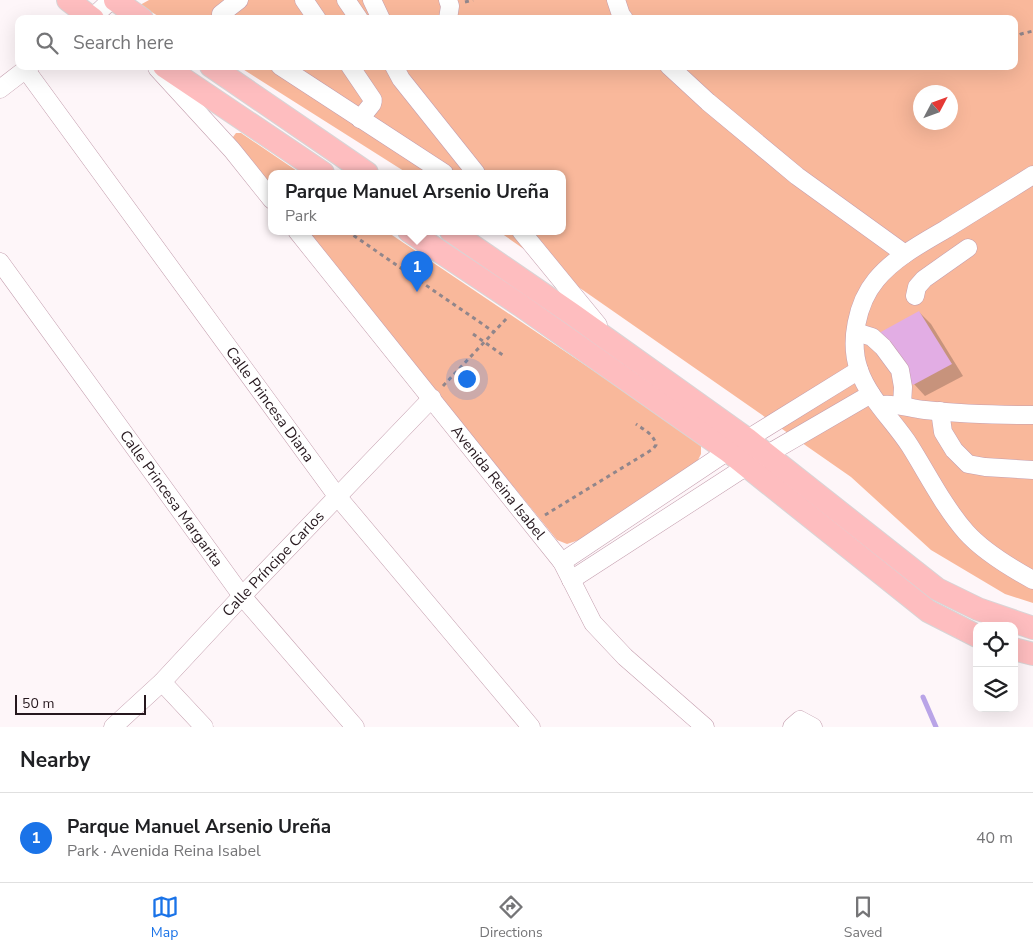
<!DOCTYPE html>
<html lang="en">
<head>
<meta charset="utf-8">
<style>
  :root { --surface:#fff; --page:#f6f6f6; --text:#202124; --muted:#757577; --line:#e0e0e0; --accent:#1a73e8 }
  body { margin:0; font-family:"Nunito Sans",sans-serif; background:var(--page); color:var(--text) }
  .controls { position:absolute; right:15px; bottom:15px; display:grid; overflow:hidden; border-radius:10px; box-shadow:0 5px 20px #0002 }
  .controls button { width:45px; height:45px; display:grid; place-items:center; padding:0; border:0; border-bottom:1px solid var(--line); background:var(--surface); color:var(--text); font:25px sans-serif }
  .compass { position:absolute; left:913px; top:85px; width:45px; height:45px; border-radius:50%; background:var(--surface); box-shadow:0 5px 20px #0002; rotate:49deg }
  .scale { position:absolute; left:15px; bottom:12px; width:131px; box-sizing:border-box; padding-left:5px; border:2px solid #26181e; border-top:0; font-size:14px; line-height:18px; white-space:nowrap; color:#26181e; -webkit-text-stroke:4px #fef6f9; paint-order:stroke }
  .you { position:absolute; left:466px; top:378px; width:18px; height:18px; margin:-12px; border:4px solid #fff; border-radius:50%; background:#1a73e8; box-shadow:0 0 0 8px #1a73e833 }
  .badge { display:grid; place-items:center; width:32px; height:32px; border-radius:50%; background:var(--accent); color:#fff; font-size:16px; font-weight:700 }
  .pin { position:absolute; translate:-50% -41px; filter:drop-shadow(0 1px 2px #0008) }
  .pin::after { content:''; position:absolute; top:26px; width:18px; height:15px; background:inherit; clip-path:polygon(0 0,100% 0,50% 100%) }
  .popup { position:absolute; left:268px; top:170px; width:298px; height:65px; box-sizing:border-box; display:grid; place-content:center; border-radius:10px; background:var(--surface); filter:drop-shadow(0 1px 4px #0005); font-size:16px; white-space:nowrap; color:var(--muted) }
  .popup b { font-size:19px; color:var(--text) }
  .popup::after { content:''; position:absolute; left:50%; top:100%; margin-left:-10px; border:10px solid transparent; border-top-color:var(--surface) }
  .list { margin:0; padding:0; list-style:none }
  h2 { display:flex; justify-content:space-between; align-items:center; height:65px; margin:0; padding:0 20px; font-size:21px }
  h2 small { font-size:16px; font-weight:400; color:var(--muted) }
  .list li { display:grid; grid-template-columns:32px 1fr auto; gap:15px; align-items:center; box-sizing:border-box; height:90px; padding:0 20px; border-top:1px solid var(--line) }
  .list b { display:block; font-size:19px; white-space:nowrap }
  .list p { margin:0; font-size:16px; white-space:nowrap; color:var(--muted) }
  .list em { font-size:16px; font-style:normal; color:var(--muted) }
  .icon { flex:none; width:28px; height:28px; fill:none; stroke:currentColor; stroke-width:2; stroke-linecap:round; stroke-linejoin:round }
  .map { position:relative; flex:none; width:1033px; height:727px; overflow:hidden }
  .search { position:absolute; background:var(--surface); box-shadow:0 5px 20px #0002; left:15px; right:15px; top:15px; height:55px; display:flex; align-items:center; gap:12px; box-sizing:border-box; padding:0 18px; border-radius:10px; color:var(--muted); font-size:19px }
  .sheet { height:155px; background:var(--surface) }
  nav { display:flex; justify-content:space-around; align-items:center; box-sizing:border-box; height:70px; border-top:1px solid var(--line); background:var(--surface); font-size:14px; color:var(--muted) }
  nav a { display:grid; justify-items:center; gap:2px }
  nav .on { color:var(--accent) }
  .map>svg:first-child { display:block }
  .green { fill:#f9b89b; fill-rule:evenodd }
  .shadow { fill:#0003 }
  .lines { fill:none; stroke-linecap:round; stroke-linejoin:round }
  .stream { stroke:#b9a4e7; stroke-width:5 }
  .building { fill:#e2ade4 }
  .minor-casing { stroke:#c49eae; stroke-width:19 }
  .major-casing { stroke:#d8d5d6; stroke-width:24 }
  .path { stroke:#91868b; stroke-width:3; stroke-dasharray:4 4; stroke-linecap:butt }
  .minor { stroke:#fff; stroke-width:18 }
  .major { stroke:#febdbf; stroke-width:22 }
  .labels { text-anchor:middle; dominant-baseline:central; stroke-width:4; stroke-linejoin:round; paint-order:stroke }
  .street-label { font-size:15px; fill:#26181e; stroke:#fef6f9 }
</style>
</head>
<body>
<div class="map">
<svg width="1033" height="727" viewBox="0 0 1033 727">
  <rect width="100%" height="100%" fill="#fef6f9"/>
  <g class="green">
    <path d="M149,0H1033V603L1005,594L931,550L851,477L498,231H562V173H407L238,66H1014V19H163L140,5ZM920,92H950V122H920Z"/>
    <polygon points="236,133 241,133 300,173 272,173 272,189 234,142 233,137"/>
    <polygon points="306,231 386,231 701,443 701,454 695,466 579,540 567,544 557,540"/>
  </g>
  <polygon class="shadow" points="919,312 931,324 963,376 925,396 914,384"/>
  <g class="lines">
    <polyline class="stream" points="923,697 936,727"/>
  </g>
  <polygon class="building" points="919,311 952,364 913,385 879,333"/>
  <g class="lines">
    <defs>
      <g id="minor">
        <polyline points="304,0 317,19"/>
        <polyline points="346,0 359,19"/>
        <polyline points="372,0 381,19"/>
        <polyline points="448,0 450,6 448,19"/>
        <polyline points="616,0 621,15 624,19"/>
        <polyline points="91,19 111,0"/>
        <polyline points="221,19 221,14 239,0"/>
        <polyline points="280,66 444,173"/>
        <polyline points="350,66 373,100 372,104 360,119"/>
        <polyline points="394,66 401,79 476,173"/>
        <polyline points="669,66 708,102 797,176 905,254"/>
        <polyline points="157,68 232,150 272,200"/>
        <path id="s1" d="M26,70L337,496L531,727"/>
        <polyline points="0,89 30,66"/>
        <path d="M1033,175C1004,193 975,211 946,229C922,243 894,258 876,280C857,303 849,342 859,370C869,399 894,421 910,446C927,473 944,507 966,532C983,551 1011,568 1033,580"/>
        <path id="s2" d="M297,231L562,562L593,623L625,657L705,727"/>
        <polyline points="521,231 598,325"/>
        <path id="s3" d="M0,262L242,596L355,727"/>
        <polyline points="915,296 917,287 924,279 968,248"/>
        <polyline points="856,332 872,337 883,347 900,370 903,387 902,405"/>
        <path d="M880,405C900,403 907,408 925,410C961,414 997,415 1033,415"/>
        <polyline points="940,411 943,432 954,450 968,464 985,467 1033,470"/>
        <polyline points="562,562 728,451 859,370"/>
        <polyline points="571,580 747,466 871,394"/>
        <polyline points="162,682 204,727"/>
        <path id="s4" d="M113,727L162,682L242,596L432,398"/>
        <polyline points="792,727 800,720 813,727"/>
      </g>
      <g id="major">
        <polyline points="68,0 93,19"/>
        <polyline points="115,0 142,19"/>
        <polyline points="164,66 323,173"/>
        <polyline points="211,66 367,173"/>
        <polyline points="409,231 520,305 728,451 928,611 977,636"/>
        <polyline points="451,231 572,314 747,439 937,589 978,609 1033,628"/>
        <polyline points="1014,649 1033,654"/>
      </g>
    </defs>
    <use href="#minor" class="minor-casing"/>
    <use href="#major" class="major-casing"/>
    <g class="path">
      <polyline points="465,2 473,0"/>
      <polyline points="1014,40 1021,34 1033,31"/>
      <polyline points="999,68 999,66"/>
      <polyline points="347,231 494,332"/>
      <polyline points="473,334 504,356"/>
      <polyline points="443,386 507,318"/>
      <path d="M545,515L653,449L656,445C654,434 644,430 636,424"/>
    </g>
    <use href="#minor" class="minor"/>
    <use href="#major" class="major"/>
  </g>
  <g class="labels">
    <g class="street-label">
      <text stroke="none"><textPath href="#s1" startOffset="414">Calle Princesa Diana</textPath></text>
      <text stroke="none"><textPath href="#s2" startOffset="322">Avenida Reina Isabel</textPath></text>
      <text stroke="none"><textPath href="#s3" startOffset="292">Calle Princesa Margarita</textPath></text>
      <text stroke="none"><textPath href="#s4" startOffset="229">Calle Príncipe Carlos</textPath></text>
    </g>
  </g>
</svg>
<div class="controls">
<button><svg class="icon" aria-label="locate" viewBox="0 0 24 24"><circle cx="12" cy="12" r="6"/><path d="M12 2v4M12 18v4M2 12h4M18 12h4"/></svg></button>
<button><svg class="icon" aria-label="layers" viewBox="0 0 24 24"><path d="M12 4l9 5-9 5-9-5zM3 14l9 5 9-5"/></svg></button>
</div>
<svg class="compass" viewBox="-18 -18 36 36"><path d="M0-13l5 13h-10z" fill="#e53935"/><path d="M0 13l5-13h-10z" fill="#757577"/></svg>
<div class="scale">50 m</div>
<div class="you"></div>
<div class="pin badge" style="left:417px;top:292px">1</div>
<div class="popup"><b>Parque Manuel Arsenio Ureña</b>Park</div>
<div class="search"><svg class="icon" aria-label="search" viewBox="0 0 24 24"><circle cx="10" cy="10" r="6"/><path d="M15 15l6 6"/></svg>Search here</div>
</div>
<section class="sheet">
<h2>Nearby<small></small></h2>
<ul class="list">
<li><span class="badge">1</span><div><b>Parque Manuel Arsenio Ureña</b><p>Park · Avenida Reina Isabel</p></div><em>40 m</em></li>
</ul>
</section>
<nav>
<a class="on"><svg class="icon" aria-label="map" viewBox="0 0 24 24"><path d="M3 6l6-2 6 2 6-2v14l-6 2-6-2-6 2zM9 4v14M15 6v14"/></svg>Map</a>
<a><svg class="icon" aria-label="directions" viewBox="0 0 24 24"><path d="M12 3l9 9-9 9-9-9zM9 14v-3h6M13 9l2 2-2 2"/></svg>Directions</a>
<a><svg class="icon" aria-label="saved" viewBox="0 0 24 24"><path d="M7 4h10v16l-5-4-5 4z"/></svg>Saved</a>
</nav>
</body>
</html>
